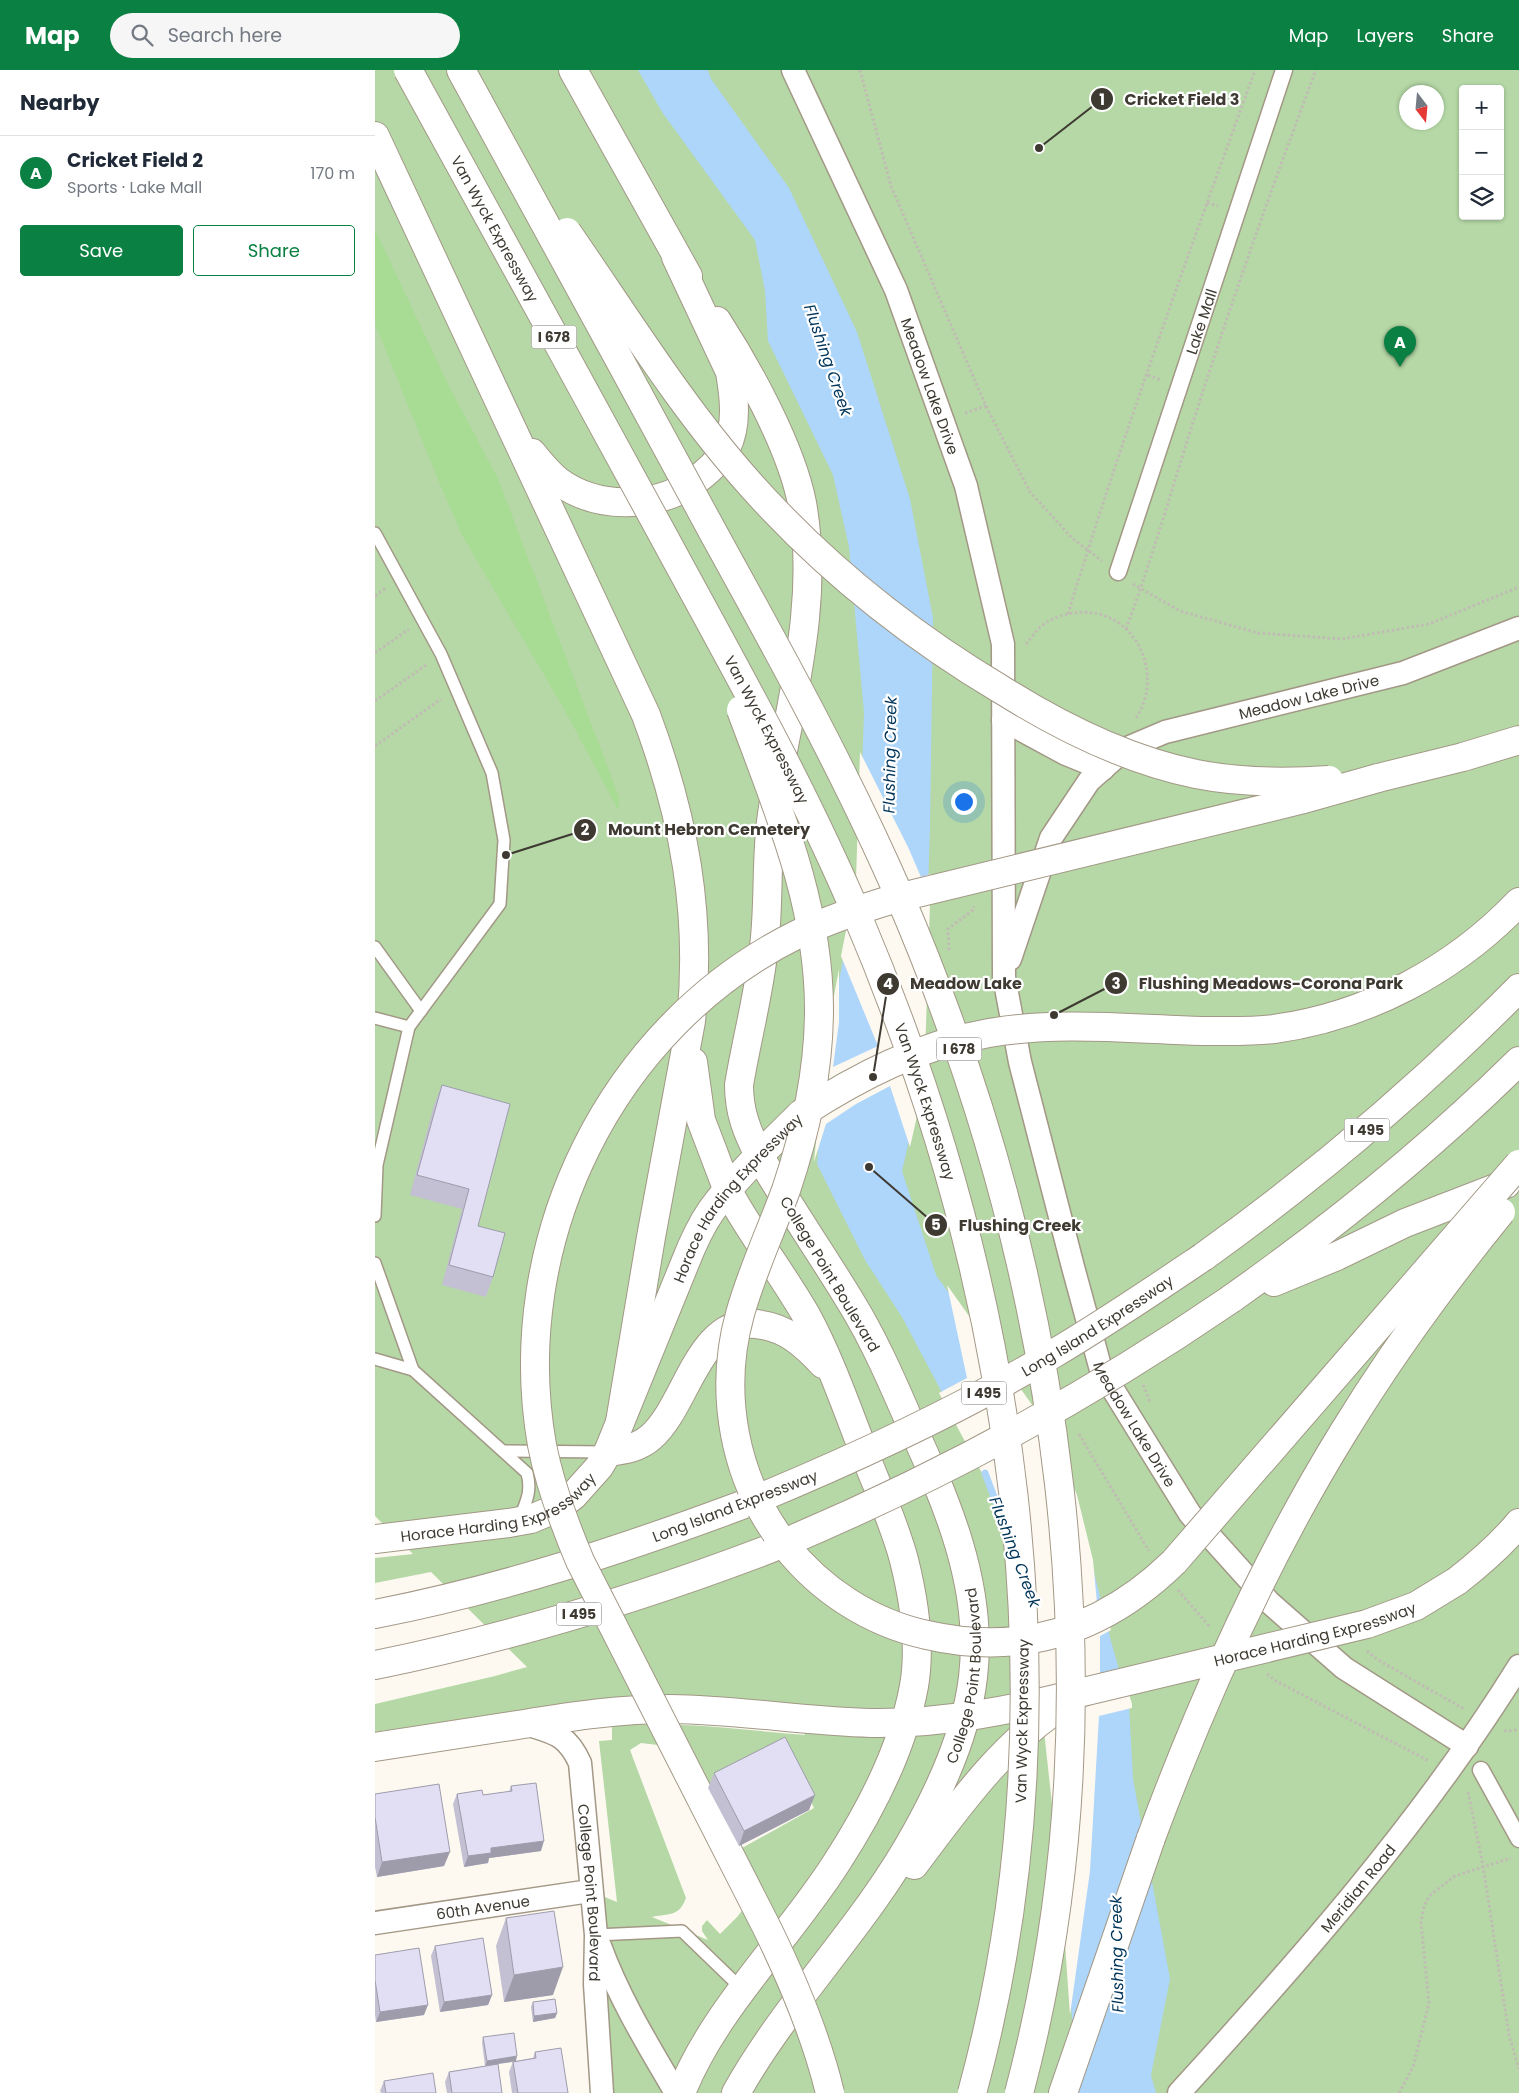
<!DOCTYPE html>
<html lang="en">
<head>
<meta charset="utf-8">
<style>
  :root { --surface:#fff; --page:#f6f6f7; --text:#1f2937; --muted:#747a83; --line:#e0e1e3; --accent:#0b8043 }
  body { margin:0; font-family:Poppins,sans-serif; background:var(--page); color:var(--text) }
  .controls { position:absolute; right:15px; top:15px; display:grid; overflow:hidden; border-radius:5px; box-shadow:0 1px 4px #0004 }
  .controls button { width:45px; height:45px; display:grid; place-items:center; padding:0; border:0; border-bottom:1px solid var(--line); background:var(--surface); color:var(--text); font:25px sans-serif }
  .compass { position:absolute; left:1024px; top:15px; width:45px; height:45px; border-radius:50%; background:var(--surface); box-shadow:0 1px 4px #0004; rotate:164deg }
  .you { position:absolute; left:588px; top:731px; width:18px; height:18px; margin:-12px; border:4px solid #fff; border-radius:50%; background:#1a73e8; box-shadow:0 0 0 8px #1a73e833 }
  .badge { display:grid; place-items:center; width:32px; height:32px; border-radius:50%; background:var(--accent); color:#fff; font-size:16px; font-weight:700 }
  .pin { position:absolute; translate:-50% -41px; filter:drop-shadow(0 1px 2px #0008) }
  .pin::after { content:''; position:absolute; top:26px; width:18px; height:15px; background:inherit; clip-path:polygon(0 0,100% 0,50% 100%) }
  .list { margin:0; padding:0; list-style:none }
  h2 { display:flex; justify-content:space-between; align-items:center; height:65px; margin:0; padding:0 20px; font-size:21px }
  h2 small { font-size:16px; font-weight:400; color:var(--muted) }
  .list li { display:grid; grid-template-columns:32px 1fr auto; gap:15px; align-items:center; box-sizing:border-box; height:75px; padding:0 20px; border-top:1px solid var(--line) }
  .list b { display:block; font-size:19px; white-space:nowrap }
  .list p { margin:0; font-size:16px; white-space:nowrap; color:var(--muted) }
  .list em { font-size:16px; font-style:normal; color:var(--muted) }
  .actions { display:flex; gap:10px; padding:15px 20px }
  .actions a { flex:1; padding:11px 0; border:1px solid var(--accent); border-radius:5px; text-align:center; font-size:18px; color:var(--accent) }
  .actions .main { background:var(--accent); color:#fff }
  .icon { flex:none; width:28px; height:28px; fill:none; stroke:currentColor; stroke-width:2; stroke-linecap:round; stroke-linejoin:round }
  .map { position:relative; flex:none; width:1144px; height:2023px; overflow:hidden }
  header { display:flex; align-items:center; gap:30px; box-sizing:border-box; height:70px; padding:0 25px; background:var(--accent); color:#fff }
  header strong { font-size:24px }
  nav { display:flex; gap:28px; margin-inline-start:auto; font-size:18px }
  .search { width:350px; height:45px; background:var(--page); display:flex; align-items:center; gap:12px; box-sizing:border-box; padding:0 18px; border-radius:28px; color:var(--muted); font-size:19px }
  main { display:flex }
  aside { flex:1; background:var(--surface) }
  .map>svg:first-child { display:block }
  .green { fill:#b5d8a6; fill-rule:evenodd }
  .forest { fill:#a8db93 }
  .water { fill:#aed5fa }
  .pier { fill:#fdf9f1 }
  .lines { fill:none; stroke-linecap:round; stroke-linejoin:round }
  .stream { stroke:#aed5fa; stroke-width:7 }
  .service-casing { stroke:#a39886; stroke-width:14 }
  .pedestrian-casing { stroke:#a39886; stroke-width:19 }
  .minor-casing { stroke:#a39886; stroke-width:25 }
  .tertiary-casing { stroke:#a39886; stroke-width:30 }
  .secondary-casing { stroke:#a39886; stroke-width:30 }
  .motorway-casing { stroke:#a39886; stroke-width:30 }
  .path { stroke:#c0bcb4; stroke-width:3; stroke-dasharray:2.5 2.5; stroke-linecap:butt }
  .service { stroke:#fff; stroke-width:11 }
  .pedestrian { stroke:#fff; stroke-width:16 }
  .minor { stroke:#fff; stroke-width:22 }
  .tertiary { stroke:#fff; stroke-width:28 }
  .secondary { stroke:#fff; stroke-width:28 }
  .motorway { stroke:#fff; stroke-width:28 }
  .secondary-bridge-casing { stroke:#a39886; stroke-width:30; stroke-linecap:butt }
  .motorway-bridge-casing { stroke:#a39886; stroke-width:30; stroke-linecap:butt }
  .secondary-bridge { stroke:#fff; stroke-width:28 }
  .motorway-bridge { stroke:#fff; stroke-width:28 }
  .wall { fill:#c2c0d2 }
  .shaded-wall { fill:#9e9cab }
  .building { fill:#e2dff4; stroke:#9e9cab }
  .labels { text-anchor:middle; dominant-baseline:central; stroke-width:4.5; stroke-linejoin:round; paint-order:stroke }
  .shield { fill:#fff; stroke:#787570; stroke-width:1 }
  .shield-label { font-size:14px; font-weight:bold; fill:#3e3a32 }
  .street-label { font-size:15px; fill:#3e3a32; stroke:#fff }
  .water-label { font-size:16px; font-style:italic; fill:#00355a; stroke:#fff }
  .leader { fill:none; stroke:#3e3a32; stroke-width:2 }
  .callout-dot { fill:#3e3a32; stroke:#fff; stroke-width:2 }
  .mark-label { font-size:15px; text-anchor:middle; font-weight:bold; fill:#fff }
  .callout-label { font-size:16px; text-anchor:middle; font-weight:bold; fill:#3e3a32; stroke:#fff; stroke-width:4.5; stroke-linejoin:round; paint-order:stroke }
</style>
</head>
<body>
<header>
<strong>Map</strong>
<div class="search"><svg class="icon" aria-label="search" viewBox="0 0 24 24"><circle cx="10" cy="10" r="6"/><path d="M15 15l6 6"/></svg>Search here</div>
<nav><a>Map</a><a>Layers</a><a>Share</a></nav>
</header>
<main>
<aside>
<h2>Nearby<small></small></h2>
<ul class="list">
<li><span class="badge">A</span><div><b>Cricket Field 2</b><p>Sports · Lake Mall</p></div><em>170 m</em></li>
</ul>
<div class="actions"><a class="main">Save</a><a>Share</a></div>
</aside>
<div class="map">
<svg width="1144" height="2023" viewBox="0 0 1144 2023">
  <rect width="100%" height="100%" fill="#fdf9f1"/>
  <path class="green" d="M0,0H1144V2023H227L215,1821L242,1832L224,1671L237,1670V1656C301,1650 366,1660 430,1665L418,1636L189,1634L0,1662V1634L120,1606L152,1597L56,1502L0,1513V1488L38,1484L0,1446ZM1088,19H1125V146H1088ZM1032,22H1062V52H1032ZM266,1673L308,1678L329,1718L397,1681L412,1680L439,1738L358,1783L381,1823L362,1847L345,1864L332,1850L327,1856V1861L333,1870L277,1847C295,1843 304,1847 311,1828L255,1680Z"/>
  <polygon class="forest" points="0,160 73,314 123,409 244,727 244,741 189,639 87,465 67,419 0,254"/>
  <polygon class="water" points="263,0 333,0 336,9 414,118 482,262 535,429 558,548 555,757 547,1015 527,1101 561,1205 673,1361 700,1425 736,1571 754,1635 758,1709 795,1909 776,2005 781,2023 702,2023 688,1817 656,1514 609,1402 527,1247 490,1190 442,1094 453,969 483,810 489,643 474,477 458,405 393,271 390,221 380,170 287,42"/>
  <g class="pier">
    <polygon points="485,682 533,777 546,807 556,804 549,1015 535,1077 515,1016 481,1034 451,1054 439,1092 451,968 464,899 464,952 458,997 503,976 466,886 481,810"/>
    <polygon points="572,1215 675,1360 702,1425 718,1490 722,1533 728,1531 736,1560 725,1566 725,1603 746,1598 757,1634 757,1638 724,1646 715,1801 695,1945 686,1817 653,1514 607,1403 564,1323 592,1308"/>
  </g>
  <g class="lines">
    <polyline class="stream" points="610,1403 629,1454"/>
    <defs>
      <g id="service">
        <polyline points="0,463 66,584 117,703 129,770 125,834 34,957 2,1095 0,1146"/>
        <polyline points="0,877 46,941"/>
        <polyline points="0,948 34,957"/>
        <path d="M0,1193L38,1300L152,1403C157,1422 151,1432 144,1450"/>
        <polyline points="0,1289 38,1300"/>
        <polyline points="128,1381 231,1382"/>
        <polyline points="221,1865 307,1861 368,1920"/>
      </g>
      <g id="pedestrian">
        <path id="s1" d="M743,502L909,0"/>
        <polyline points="1106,1700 1144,1769"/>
      </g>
      <g id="minor">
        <path id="s2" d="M418,0L521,220L591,416L628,574L629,907L645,992L698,1197L726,1300L815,1444L895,1533L969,1598L1092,1676"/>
        <polyline points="628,650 691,684 728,699"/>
        <path id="s3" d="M635,889L676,768L714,711L750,679L790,662L1028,603L1144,558"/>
        <path id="s4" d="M151,1654C179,1663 192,1664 205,1693L221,1865L220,1914L227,2023"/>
        <path id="s5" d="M0,1853L215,1821"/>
        <path d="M225,1876C244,1928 273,1975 301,2023"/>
        <path id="s6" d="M804,2023C926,1889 1048,1751 1144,1596"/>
      </g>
      <g id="tertiary">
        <polyline points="198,0 313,206"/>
        <path d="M342,251C373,299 416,377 427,433C446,537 412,642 397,744C391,784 394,826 390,867C386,917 372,966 364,1015C364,1042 372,1062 384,1085"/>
      </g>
      <g id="secondary">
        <path d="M827,961C851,961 875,962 899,959C993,946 1079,900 1144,832"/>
        <path d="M233,1382C248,1380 264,1378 276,1367C312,1336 323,1248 381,1254C411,1257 429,1274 448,1294"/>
        <path id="s7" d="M0,1469L134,1453L156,1449L180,1439L198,1426L224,1397L233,1382L310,1193C317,1175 325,1157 336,1141C362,1105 395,1075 426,1044"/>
        <path d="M1082,1511C1105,1493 1126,1475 1144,1453"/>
        <path d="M0,1677C50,1669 100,1662 149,1654C198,1646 246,1639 296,1639C363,1640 429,1651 496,1653C568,1654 638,1640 708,1622"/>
        <path d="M539,1795C584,1735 629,1671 694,1631"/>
        <path d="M306,2023C339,1939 414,1868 462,1792C495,1741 528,1677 539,1616C546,1576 539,1530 529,1490C520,1456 505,1423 492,1390C473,1342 456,1291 431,1245C407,1203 376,1164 353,1121"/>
        <path id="s8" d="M361,2023C413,1930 491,1855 542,1761C568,1714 592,1661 598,1607C609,1515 571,1430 533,1348C516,1309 499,1270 477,1234C447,1184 413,1136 384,1085"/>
      </g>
      <g id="motorway">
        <polyline points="86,0 104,33"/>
        <path d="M0,66L271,645C309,747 327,843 316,951L276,1167L245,1352"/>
        <path d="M157,383C165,393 173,403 183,411C221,439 278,439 317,413C330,404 344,392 351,378C363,355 359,326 355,302L301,187"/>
        <polyline points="1003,708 1088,687 1144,670"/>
        <polyline points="318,992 326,1050 353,1121"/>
        <path d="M828,1187C941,1106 1046,1017 1144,918"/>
        <polyline points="899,1212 962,1186 1030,1153 1131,1114"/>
        <path d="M856,1229C958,1157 1055,1079 1144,991"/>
        <path d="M0,1544C129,1519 252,1478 375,1432"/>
        <path d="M0,1595C137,1567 272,1526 402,1476"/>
        <polyline points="688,2023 776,1768"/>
      </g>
    </defs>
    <use href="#service" class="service-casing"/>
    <use href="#pedestrian" class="pedestrian-casing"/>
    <use href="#minor" class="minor-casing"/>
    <use href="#tertiary" class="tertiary-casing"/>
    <use href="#secondary" class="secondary-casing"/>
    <use href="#motorway" class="motorway-casing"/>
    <g class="path">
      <polyline points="485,0 516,116 611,336 655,422 697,468 727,491"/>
      <polyline points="832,133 843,136"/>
      <polyline points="773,305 786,310"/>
      <polyline points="590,343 611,336"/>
      <polyline points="758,514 805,541 883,563 967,569 1054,554 1144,517"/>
      <polyline points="0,526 12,517"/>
      <path d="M693,544C749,361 815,180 880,0"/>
      <path d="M751,559C780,481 802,401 828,321C863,213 901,106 941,0"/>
      <path d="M651,574C655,569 659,564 663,559C671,551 683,546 693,544C754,530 793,599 761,648"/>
      <polyline points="0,583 34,559"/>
      <polyline points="0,631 51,595"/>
      <polyline points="0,676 66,629"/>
      <polyline points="574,880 573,859 598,840 599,836"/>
      <polyline points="768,1315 775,1332"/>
      <polyline points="704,1364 774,1481"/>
      <polyline points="803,1520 835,1557"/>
      <polyline points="992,1581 1003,1590 1089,1639"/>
      <polyline points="892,1604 901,1611 1054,1691"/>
      <polyline points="1129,1661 1144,1660"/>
      <polyline points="1093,1722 1108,1796 1134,1965 1144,1999"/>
      <polyline points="1024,2023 1038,1997 1054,1933 1046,1852 1049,1837 1054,1826 1080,1806 1136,1788"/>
    </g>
    <use href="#service" class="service"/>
    <use href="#pedestrian" class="pedestrian"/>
    <use href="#minor" class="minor"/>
    <use href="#tertiary" class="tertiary"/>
    <use href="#secondary" class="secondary"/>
    <use href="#motorway" class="motorway"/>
    <defs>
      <g id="secondary-bridge">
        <path d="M426,1044C484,1006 545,975 614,963C683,951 757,959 827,961"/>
        <path id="s9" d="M708,1622L992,1554L1041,1536L1082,1511"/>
      </g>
      <g id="motorway-bridge">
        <path id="s10" d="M33,0C119,156 204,311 289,467C356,591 427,715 482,845C639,1214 704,1631 597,2023"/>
        <path d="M104,33C183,177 261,320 339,464C404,582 470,701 524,825C685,1199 750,1625 644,2023"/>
        <path d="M192,162C251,247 306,337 375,414C448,496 533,564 627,620C686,657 752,690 821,704C866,713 909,713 954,710"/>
        <path d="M366,640C402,737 444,833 444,939C444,1001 431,1061 411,1120C396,1161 377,1201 365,1244C343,1323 359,1410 410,1475C445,1520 496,1553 552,1565C648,1587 730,1559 799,1492L1144,1094"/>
        <path id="s11" d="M375,1432C479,1389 582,1342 678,1284C729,1254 779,1220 828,1187"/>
        <path d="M402,1476C562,1409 713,1327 856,1229"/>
        <path d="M776,1768C828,1628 889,1491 968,1363C1015,1286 1069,1212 1126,1142"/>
        <path d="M455,2023C441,1965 418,1911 392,1858L205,1491C189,1453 175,1416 167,1375C131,1171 236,956 423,864C455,849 488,838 522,828L925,730L1003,708"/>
      </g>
    </defs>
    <use href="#secondary-bridge" class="secondary-bridge-casing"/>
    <use href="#motorway-bridge" class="motorway-bridge-casing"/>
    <use href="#secondary-bridge" class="secondary-bridge"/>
    <use href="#motorway-bridge" class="motorway-bridge"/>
  </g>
  <g class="wall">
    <polygon points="67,1015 135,1034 103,1156 118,1207 111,1227 67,1215 87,1139 35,1125 59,1035"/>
    <polygon points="339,1703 434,1740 364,1776 333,1718"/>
    <polygon points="136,1716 166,1781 114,1788 113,1793 89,1797 78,1734 82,1724 108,1725 134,1722"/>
    <polygon points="0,1724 69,1796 2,1807 0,1797"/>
    <polygon points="131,1848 178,1925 129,1932 121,1876"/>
    <polygon points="60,1876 117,1925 113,1935 65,1942 56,1886"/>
    <polygon points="0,1885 49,1945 1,1952 0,1944"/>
    <polygon points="158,1932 182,1943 180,1948 158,1952 156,1937"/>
    <polygon points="108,1967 141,1991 158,1988 160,1982 193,2023 137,2023 134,2002 138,1992 123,1994 127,2023 72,2023 70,2012 74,2002 110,1996 107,1972"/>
    <polygon points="9,2011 61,2023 6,2023 5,2021"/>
  </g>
  <g class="shaded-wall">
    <polygon points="440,1725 434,1740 364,1776 369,1761"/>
    <polygon points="169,1771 166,1781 114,1788 113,1793 89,1797 93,1786 116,1778"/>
    <polygon points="75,1782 69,1796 2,1807 7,1792"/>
    <polygon points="188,1897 178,1925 129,1932 139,1905"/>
    <polygon points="117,1925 113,1935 65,1942 69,1932"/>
    <polygon points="53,1935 49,1945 1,1952 5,1942"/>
    <polygon points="182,1943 180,1948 158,1952 159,1946"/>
    <polygon points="142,1986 141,1991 110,1996 112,1991"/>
  </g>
  <g class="building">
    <polygon points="67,1015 135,1034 103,1156 130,1163 118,1207 74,1195 94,1119 42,1105"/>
    <polygon points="410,1667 440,1725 369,1761 339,1703"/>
    <polygon points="161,1713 169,1771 116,1778 116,1783 93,1786 82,1724 107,1720 108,1725 137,1721 136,1716"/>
    <polygon points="64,1714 75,1782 7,1792 0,1747 0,1724"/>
    <polygon points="179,1841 188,1897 139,1905 131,1848"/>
    <polygon points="108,1868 117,1925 69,1932 60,1876"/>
    <polygon points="44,1878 53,1935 5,1942 0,1910 0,1885"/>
    <polygon points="180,1929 182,1943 159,1946 158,1932"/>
    <polygon points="139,1963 142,1986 112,1991 108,1967"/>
    <polygon points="186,1978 193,2023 143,2023 138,1992 161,1988 160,1982"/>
    <polygon points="123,1994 127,2023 77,2023 74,2002"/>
    <polygon points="58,2003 61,2023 11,2023 9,2011"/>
  </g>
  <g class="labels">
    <g class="shield">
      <rect x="156.5" y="255.5" width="45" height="23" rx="4"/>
      <rect x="561.5" y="967.5" width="45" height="23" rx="4"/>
      <rect x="969.5" y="1048.5" width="45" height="23" rx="4"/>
      <rect x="586.5" y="1311.5" width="45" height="23" rx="4"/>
      <rect x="181.5" y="1532.5" width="45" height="23" rx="4"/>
    </g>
    <g class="shield-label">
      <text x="179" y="267">I 678</text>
      <text x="584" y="979">I 678</text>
      <text x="992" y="1060">I 495</text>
      <text x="609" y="1323">I 495</text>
      <text x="204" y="1544">I 495</text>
    </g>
    <g class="street-label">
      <text stroke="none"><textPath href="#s10" startOffset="181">Van Wyck Expressway</textPath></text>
      <text stroke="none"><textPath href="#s1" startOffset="264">Lake Mall</textPath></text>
      <text stroke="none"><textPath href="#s2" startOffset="345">Meadow Lake Drive</textPath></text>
      <text stroke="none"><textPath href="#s3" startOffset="436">Meadow Lake Drive</textPath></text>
      <text stroke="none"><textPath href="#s10" startOffset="751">Van Wyck Expressway</textPath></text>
      <text stroke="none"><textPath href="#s10" startOffset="1156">Van Wyck Expressway</textPath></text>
      <text stroke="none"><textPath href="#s7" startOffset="550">Horace Harding Expressway</textPath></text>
      <text transform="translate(455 1204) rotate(59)">College Point Boulevard</text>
      <text stroke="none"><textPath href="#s11" startOffset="390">Long Island Expressway</textPath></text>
      <text stroke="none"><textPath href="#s2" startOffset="1415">Meadow Lake Drive</textPath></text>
      <text stroke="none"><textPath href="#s7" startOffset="130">Horace Harding Expressway</textPath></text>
      <text transform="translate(360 1436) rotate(-21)">Long Island Expressway</text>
      <text stroke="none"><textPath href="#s9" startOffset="239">Horace Harding Expressway</textPath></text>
      <text stroke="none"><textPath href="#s8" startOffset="484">College Point Boulevard</textPath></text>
      <text transform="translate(647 1651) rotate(-89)">Van Wyck Expressway</text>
      <text stroke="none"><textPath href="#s6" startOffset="272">Meridian Road</textPath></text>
      <text stroke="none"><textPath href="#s4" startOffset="200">College Point Boulevard</textPath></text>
      <text stroke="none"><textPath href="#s5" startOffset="109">60th Avenue</textPath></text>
    </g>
    <g class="water-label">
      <text transform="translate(453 290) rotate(71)">Flushing Creek</text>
      <text transform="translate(515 685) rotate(-89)">Flushing Creek</text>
      <text transform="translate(640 1482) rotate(69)">Flushing Creek</text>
      <text transform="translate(742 1884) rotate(-91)">Flushing Creek</text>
    </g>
  </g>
  <path class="leader" d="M664 78L727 29M131 785L210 760M679 945L741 913M498 1007L513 914M494 1097L561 1155"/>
  <g class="callout-dot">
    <circle cx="664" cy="78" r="5"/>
    <circle cx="131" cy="785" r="5"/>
    <circle cx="679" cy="945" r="5"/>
    <circle cx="498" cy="1007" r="5"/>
    <circle cx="494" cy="1097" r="5"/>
    <circle cx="727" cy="29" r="12"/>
    <circle cx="210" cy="760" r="12"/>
    <circle cx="741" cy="913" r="12"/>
    <circle cx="513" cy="914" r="12"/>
    <circle cx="561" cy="1155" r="12"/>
  </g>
  <g class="mark-label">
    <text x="727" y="35">1</text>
    <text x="210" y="765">2</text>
    <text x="741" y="919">3</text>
    <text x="513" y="919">4</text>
    <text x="561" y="1160">5</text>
  </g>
  <g class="callout-label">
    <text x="807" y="35">Cricket Field 3</text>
    <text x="334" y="765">Mount Hebron Cemetery</text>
    <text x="896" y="919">Flushing Meadows-Corona Park</text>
    <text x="591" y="919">Meadow Lake</text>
    <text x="645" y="1161">Flushing Creek</text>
  </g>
</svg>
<div class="controls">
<button>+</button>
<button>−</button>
<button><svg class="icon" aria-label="layers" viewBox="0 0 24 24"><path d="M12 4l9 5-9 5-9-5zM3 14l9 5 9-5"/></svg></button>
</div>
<svg class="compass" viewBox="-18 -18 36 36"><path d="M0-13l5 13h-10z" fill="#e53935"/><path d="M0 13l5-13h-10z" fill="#747a83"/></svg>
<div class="you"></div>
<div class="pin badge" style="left:1025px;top:297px">A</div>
</div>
</main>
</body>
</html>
